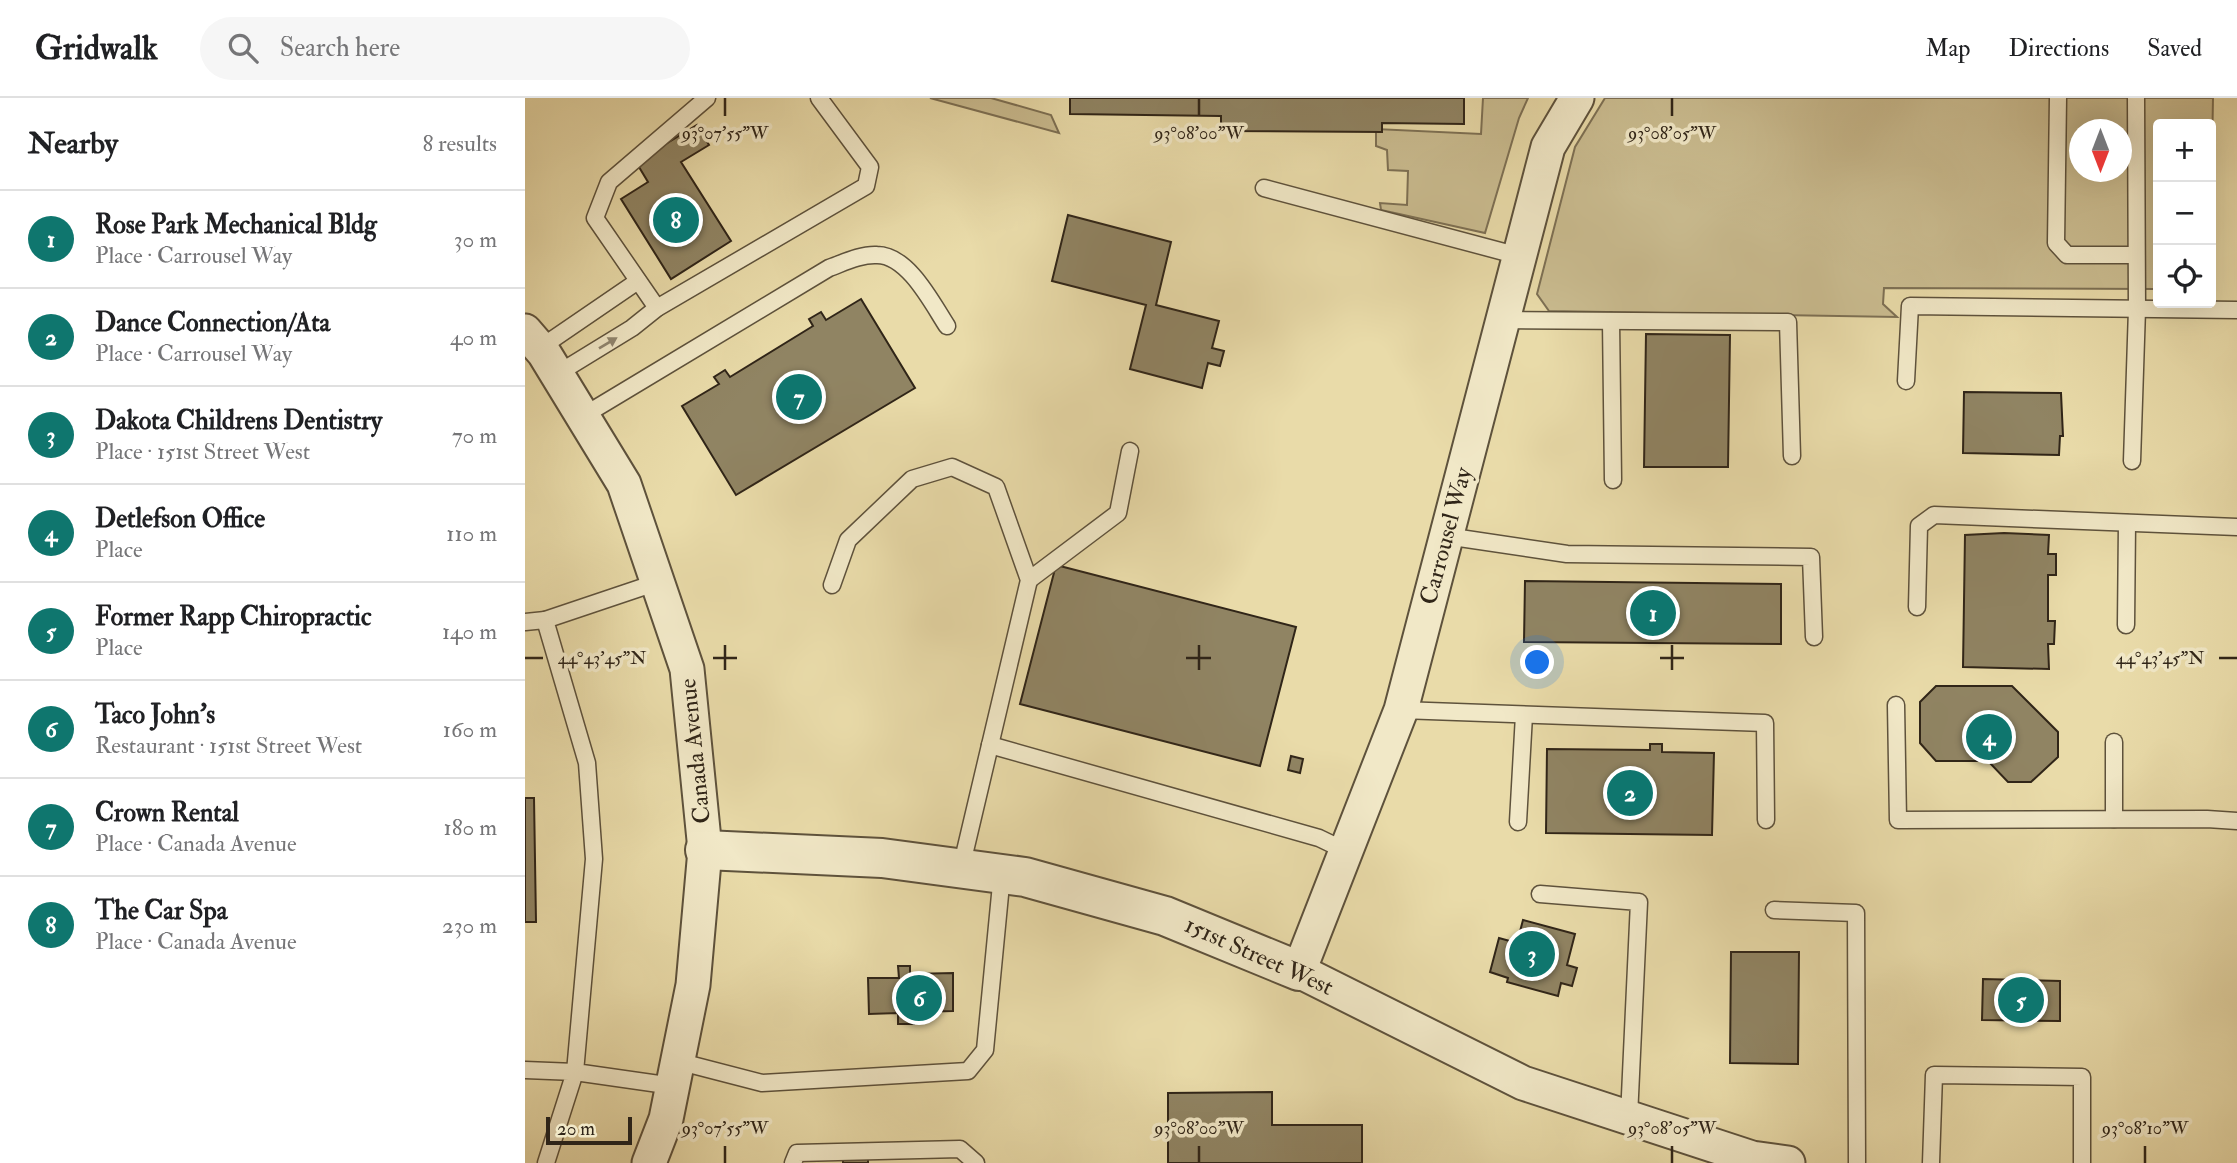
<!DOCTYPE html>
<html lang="en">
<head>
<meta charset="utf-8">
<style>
  :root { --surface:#fff; --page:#f6f6f6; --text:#202124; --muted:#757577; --line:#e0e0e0; --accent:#0f766e }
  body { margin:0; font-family:"IM FELL Double Pica",serif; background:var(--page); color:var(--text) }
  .controls { position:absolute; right:21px; top:21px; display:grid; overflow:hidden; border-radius:7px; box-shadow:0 7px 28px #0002 }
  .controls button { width:63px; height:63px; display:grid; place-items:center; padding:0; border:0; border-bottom:2px solid var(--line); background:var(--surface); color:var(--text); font:35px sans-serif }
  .compass { position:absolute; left:1544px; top:21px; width:63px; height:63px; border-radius:50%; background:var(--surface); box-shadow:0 7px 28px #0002; rotate:180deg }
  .scale { position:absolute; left:21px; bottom:18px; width:86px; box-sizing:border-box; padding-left:7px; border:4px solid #302518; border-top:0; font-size:19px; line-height:24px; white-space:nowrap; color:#302518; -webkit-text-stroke:5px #f1e8c7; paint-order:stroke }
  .you { position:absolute; left:1013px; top:565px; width:24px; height:24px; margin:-18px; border:5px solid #fff; border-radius:50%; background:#1a73e8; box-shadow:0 0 0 10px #1a73e833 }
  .badge { display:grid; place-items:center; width:46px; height:46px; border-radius:50%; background:var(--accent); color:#fff; font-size:23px; font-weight:700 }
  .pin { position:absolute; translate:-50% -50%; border:4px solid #fff; box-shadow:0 2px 7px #0006 }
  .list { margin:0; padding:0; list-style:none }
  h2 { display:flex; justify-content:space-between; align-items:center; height:91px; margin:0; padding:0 28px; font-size:30px }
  h2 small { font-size:23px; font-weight:400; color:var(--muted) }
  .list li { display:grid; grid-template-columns:46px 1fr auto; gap:21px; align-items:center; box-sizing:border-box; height:98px; padding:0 28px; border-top:2px solid var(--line) }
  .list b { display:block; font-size:26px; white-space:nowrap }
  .list p { margin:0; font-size:23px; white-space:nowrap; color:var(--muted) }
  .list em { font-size:23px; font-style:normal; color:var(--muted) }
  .icon { flex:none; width:38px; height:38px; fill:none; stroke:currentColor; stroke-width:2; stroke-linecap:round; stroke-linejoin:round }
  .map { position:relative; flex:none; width:1712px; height:1065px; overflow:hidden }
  header { display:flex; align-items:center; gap:42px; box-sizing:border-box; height:98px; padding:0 35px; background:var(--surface); border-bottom:2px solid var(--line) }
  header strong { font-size:33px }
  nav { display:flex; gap:38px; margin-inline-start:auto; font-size:24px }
  .search { width:490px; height:63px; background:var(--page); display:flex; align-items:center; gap:18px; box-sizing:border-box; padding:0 24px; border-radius:38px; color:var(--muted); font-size:26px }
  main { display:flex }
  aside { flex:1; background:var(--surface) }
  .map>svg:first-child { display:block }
  .green { fill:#cabc90; stroke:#7d7054; stroke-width:2; fill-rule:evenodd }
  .building { fill:#908463; stroke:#302518; stroke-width:2 }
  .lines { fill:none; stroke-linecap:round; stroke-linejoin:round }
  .service-casing { stroke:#5e523c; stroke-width:19 }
  .minor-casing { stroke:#5e523c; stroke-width:37 }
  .tertiary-casing { stroke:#5e523c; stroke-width:42 }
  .service { stroke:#f1e8c7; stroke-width:16 }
  .minor { stroke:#f1e8c7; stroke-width:33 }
  .tertiary { stroke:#f1e8c7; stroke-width:38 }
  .oneway { fill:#908670 }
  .ticks { fill:none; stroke:#302518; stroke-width:2.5 }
  .labels { text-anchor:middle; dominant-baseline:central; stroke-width:7; stroke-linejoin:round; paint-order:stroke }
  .street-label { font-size:24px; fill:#302518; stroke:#f1e8c7 }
  .ticks-label { font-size:18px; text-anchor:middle; fill:#302518; stroke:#f1e8c7; stroke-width:7; stroke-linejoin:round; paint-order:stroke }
</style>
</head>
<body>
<header>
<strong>Gridwalk</strong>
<div class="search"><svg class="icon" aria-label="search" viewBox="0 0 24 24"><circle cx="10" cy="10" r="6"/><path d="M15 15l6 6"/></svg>Search here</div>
<nav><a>Map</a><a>Directions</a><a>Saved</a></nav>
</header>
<main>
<aside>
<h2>Nearby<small>8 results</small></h2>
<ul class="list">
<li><span class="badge">1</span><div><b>Rose Park Mechanical Bldg</b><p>Place · Carrousel Way</p></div><em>30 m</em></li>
<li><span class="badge">2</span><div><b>Dance Connection/Ata</b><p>Place · Carrousel Way</p></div><em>40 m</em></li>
<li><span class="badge">3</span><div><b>Dakota Childrens Dentistry</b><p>Place · 151st Street West</p></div><em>70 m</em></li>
<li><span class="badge">4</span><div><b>Detlefson Office</b><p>Place</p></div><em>110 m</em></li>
<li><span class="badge">5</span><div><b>Former Rapp Chiropractic</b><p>Place</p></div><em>140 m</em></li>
<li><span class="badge">6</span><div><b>Taco John's</b><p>Restaurant · 151st Street West</p></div><em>160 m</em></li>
<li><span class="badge">7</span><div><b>Crown Rental</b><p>Place · Canada Avenue</p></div><em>180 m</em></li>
<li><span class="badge">8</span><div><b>The Car Spa</b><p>Place · Canada Avenue</p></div><em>230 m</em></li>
</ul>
</aside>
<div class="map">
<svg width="1712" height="1065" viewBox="0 0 1712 1065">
  <rect width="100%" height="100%" fill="#e9dba9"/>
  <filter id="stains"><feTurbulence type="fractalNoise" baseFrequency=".00286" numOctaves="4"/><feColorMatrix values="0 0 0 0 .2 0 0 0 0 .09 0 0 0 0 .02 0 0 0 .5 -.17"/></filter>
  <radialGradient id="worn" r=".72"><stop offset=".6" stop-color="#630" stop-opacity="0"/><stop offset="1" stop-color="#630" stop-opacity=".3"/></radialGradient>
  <g class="green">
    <polygon points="405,0 466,0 526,17 534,35"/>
    <polygon points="958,0 1003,0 994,20 960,135 856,112 855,105 882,107 883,73 863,72 862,52 851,48 851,31 956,36"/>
    <path d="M1080,0H1688L1686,111V26H1633V191L1359,190L1358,206L1372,219L1024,213L1012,196L1050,49ZM1554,32H1596V74H1554Z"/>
  </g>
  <g class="building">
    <polygon points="545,0 939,0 939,26 857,25 857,34 696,33 696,18 545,16"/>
    <polygon points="172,27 184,47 156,64 206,143 146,181 96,101 123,84 111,64"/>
    <polygon points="543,117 646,144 631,207 694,223 687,250 699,253 695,268 683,265 677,290 605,271 621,207 527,183"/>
    <polygon points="336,201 390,290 211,397 157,308 194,286 189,279 200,272 205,279 288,228 284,221 296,214 301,222"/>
    <polygon points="1121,236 1205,237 1203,369 1119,369"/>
    <polygon points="1439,294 1536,295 1538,338 1535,338 1534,357 1438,355"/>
    <polygon points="1479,435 1524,437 1523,456 1531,456 1531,477 1523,477 1523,523 1530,523 1529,546 1523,546 1524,571 1438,569 1440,437"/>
    <polygon points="531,467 771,529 735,668 495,606"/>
    <polygon points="1000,483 1256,486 1256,546 999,544"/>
    <polygon points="1411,588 1487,588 1533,634 1533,659 1506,684 1483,684 1463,663 1411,663 1395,645 1395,604"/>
    <polygon points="1125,646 1137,646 1137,654 1189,655 1187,737 1021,735 1022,651 1125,652"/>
    <polygon points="766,658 778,661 775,675 763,672"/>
    <polygon points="0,700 9,700 11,824 0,824"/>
    <polygon points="998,822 1050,836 1042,867 1052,870 1047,888 1036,885 1033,898 982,884 983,880 965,874 974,840 992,845"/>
    <polygon points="1206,854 1274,854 1273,966 1205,965"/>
    <polygon points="373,868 385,868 385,876 428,875 428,913 388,914 389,926 373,926 373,915 344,916 343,880 374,880"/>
    <polygon points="1458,881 1535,883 1535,923 1457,922"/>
    <polygon points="747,994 747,1027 837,1027 837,1065 643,1065 643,995"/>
    <rect x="318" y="1060" width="25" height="5"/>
  </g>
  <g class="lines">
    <defs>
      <g id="service">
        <polyline points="1533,0 1531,145 1542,157 1611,157"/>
        <polyline points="739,90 994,158"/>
        <polyline points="132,210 70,120 84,84 182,0"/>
        <polyline points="977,222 1263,224 1267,358"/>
        <polyline points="1086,223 1088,382"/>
        <polyline points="15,250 113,183"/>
        <polyline points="32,276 107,230 132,210 341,88 345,69 294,0"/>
        <polyline points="1381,283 1385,208 1712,212"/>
        <path d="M58,318L304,170C318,165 336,156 352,157C383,157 407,205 422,228"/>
        <polyline points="1607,363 1612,211 1611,0"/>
        <polyline points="921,438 1042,456 1286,459 1289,539"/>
        <polyline points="504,482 593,415 605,353"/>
        <polyline points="133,484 20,522 62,665 69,761 50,974 148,988"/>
        <polyline points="307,487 323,442 387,381 427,369 471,389 504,482 436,770"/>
        <polyline points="1392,509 1394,428 1409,417 1712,429"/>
        <polyline points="0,524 20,522"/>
        <polyline points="1601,527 1602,425"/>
        <polyline points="1371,607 1373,722 1682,721 1712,723"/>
        <polyline points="876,612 1240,625 1241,722"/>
        <polyline points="1589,644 1589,721"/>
        <polyline points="465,647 794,740 821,753"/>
        <polyline points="993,724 999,617"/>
        <polyline points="1015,796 1114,804 1104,1019"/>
        <polyline points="1249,812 1331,815 1332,1065"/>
        <polyline points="152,963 237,985 443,973 460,952 477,776"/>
        <polyline points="0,972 50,974 21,1065"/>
        <polyline points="268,1065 272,1055 435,1051 451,1065"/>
        <polyline points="1406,1065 1409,977 1557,979 1557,1065"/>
      </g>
      <g id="minor">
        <polyline points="1052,0 1023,49 876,612 774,873 998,985 1227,1060 1263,1065"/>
        <polyline points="0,233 19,255 99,386 162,571 180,752 168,887 141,1021 124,1065"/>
      </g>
      <polyline id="tertiary" points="180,752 357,760 500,779 640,818 774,873"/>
    </defs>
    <use href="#service" class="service-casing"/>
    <use href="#minor" class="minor-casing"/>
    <use href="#tertiary" class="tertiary-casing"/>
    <use href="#service" class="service"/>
    <use href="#minor" class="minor"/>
    <use href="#tertiary" class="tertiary"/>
  </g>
  <defs><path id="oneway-solid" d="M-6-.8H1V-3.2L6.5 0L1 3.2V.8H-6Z" transform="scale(1.75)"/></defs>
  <use class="oneway" href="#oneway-solid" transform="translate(83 245) rotate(-31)"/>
  <path class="ticks" d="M200,0V18M674,0V18M1147,0V18M200,547V572M674,547V572M1147,547V572M0,560H18M188,560H212M661,560H686M1135,560H1159M1694,560H1712M200,1048V1065M674,1048V1065M1147,1048V1065M1620,1048V1065"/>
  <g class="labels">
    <g class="street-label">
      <text transform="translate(921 438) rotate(-75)">Carrousel Way</text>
      <text transform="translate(170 653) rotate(-96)">Canada Avenue</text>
      <text transform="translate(734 858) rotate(24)">151st Street West</text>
    </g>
  </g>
  <g class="ticks-label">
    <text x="200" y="41">93°07'55"W</text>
    <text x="674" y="41">93°08'00"W</text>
    <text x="1147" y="41">93°08'05"W</text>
    <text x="1635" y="566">44°43'45"N</text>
    <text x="77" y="566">44°43'45"N</text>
    <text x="200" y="1036">93°07'55"W</text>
    <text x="674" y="1036">93°08'00"W</text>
    <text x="1147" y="1036">93°08'05"W</text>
    <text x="1620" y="1036">93°08'10"W</text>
  </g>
  <rect width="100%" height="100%" filter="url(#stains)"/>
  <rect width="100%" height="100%" fill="url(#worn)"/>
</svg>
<div class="controls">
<button>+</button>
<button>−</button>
<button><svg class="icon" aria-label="locate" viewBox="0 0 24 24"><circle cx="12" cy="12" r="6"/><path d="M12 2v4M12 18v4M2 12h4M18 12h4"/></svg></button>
</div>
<svg class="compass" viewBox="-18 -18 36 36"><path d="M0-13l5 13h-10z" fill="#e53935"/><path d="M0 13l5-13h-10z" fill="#757577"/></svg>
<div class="scale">20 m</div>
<div class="you"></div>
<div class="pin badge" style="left:1128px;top:515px">1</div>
<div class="pin badge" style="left:1105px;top:695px">2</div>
<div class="pin badge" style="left:1007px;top:856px">3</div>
<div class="pin badge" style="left:1464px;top:639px">4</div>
<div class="pin badge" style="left:1496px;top:902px">5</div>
<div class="pin badge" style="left:394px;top:900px">6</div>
<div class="pin badge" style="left:274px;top:299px">7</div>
<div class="pin badge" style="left:151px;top:122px">8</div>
</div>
</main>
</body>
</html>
